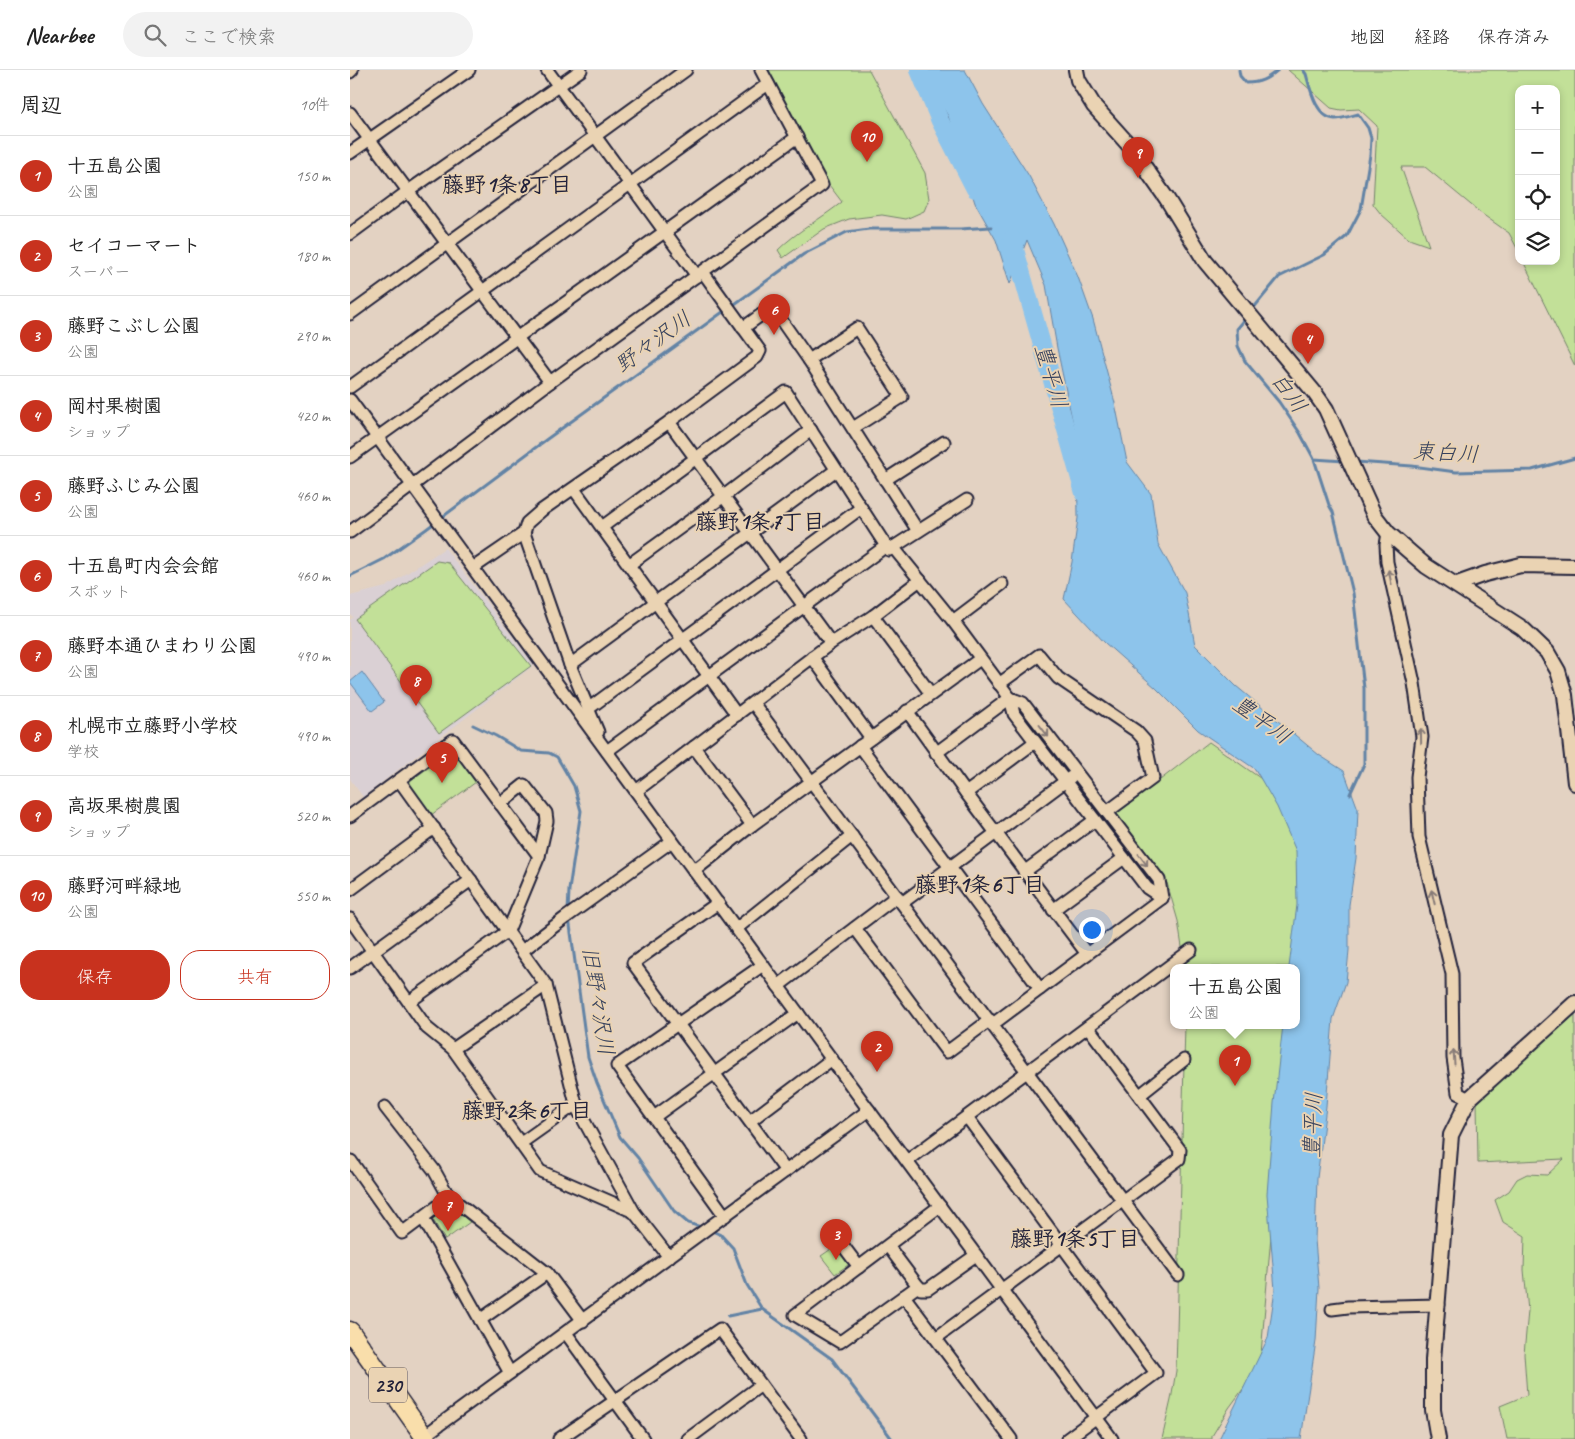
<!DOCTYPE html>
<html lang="ja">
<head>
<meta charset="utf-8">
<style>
  :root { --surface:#fff; --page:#f2f2f2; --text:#222; --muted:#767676; --line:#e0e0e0; --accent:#c8321e }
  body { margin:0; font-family:Caveat,"Klee One",sans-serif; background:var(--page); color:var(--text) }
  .controls { position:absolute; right:15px; top:15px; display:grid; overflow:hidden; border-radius:10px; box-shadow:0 2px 8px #0003 }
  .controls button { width:45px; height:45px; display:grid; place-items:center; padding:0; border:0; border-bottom:1px solid var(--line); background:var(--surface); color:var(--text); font:25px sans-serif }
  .you { position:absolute; left:741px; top:859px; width:18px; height:18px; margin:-12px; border:4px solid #fff; border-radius:50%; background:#1a73e8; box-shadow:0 0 0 8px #1a73e833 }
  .badge { display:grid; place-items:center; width:32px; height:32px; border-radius:50%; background:var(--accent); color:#fff; font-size:16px; font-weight:700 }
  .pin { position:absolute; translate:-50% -41px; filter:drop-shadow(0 1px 2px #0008) }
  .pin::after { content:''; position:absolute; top:26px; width:18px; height:15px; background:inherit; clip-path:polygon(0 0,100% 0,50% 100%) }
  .popup { position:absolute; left:820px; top:894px; width:130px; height:65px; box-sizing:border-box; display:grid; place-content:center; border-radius:10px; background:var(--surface); filter:drop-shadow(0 1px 4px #0005); font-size:16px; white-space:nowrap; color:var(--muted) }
  .popup b { font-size:19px; color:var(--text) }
  .popup::after { content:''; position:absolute; left:50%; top:100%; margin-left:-10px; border:10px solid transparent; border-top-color:var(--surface) }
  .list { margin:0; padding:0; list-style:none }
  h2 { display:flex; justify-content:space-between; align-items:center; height:65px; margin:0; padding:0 20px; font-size:21px }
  h2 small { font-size:16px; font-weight:400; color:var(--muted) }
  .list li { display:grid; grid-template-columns:32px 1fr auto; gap:15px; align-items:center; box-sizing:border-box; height:80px; padding:0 20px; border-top:1px solid var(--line) }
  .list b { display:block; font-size:19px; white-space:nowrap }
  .list p { margin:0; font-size:16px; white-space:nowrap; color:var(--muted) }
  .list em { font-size:16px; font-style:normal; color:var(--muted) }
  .actions { display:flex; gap:10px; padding:15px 20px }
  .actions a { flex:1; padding:11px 0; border:1px solid var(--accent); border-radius:20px; text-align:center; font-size:18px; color:var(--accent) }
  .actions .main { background:var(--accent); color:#fff }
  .icon { flex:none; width:28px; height:28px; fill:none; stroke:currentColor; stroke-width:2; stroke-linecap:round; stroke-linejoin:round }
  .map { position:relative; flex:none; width:1225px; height:1369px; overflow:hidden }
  header { display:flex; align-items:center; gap:30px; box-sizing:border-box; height:70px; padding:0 25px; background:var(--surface); border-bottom:1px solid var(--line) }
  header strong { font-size:24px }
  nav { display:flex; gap:28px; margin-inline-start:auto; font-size:18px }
  .search { width:350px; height:45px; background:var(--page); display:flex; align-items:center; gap:12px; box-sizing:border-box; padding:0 18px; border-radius:28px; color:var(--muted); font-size:19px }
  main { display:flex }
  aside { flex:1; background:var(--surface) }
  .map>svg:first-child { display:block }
  .built { fill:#dad0d4 }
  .green { fill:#c2e098; stroke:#72816a }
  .water { fill:#8dc4eb; stroke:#6283a5 }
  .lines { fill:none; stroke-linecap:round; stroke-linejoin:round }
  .stream { stroke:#6283a5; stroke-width:3 }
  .river { stroke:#8dc4eb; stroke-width:18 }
  .minor-casing { stroke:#22223b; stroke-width:15 }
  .tertiary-casing { stroke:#22223b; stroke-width:18 }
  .trunk-casing { stroke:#22223b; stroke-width:21 }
  .minor { stroke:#ead3b3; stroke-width:11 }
  .tertiary { stroke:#ead3b3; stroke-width:14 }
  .trunk { stroke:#f9deab; stroke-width:18 }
  .oneway { stroke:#867a77 }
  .labels { text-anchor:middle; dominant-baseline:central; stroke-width:4; stroke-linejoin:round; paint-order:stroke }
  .shield { fill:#ead3b3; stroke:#5e575f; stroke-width:1 }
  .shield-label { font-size:20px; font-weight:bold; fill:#22223b }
  .neighbourhood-label { font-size:22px; font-weight:bold; fill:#22223b; stroke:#ead3b3 }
  .water-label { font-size:22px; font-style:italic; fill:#37425e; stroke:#ead3b3 }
</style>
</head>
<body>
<header>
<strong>Nearbee</strong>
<div class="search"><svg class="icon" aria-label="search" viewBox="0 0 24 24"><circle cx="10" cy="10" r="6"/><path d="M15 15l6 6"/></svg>ここで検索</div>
<nav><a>地図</a><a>経路</a><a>保存済み</a></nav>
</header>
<main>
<aside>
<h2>周辺<small>10件</small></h2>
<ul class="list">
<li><span class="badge">1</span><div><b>十五島公園</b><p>公園</p></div><em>150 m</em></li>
<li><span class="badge">2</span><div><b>セイコーマート</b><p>スーパー</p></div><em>180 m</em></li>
<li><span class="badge">3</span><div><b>藤野こぶし公園</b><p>公園</p></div><em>290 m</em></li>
<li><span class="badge">4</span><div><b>岡村果樹園</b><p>ショップ</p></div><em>420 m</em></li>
<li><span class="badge">5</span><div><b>藤野ふじみ公園</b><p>公園</p></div><em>460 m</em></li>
<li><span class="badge">6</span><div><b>十五島町内会会館</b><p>スポット</p></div><em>460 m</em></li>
<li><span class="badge">7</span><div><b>藤野本通ひまわり公園</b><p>公園</p></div><em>490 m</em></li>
<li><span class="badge">8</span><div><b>札幌市立藤野小学校</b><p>学校</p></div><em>490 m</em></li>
<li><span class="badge">9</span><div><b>高坂果樹農園</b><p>ショップ</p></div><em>520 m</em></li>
<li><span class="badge">10</span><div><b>藤野河畔緑地</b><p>公園</p></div><em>550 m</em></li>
</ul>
<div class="actions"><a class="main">保存</a><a>共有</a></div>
</aside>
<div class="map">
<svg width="1225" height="1369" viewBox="0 0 1225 1369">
  <rect width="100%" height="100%" fill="#e3d2c2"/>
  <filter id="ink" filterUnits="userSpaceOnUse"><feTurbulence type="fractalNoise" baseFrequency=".02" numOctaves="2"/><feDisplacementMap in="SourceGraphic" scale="10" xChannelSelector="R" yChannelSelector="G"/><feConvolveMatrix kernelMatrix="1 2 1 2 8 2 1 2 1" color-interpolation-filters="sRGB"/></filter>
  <g filter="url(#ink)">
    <polygon class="built" points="95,478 184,595 13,727 0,709 0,550 3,547 0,544 0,526 36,517"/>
    <g class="green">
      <path d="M417,0H519L575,103L579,129L574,141L556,149L532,145L499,149L474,159L433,188L428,180C447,161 471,149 492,132L476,111Z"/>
      <polygon points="938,0 1225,0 1225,296 1173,191 1206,191 1206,19 1169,19 1169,182 1159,163 1132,144 1075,97 1051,97 1079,176 1059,169 1031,144 1023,134 1027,56 1009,39 991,40 981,38"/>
      <polygon points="87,491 99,493 181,596 89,663 5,549"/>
      <polygon points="859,672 910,708 943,744 958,782 946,897 835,897 828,851 817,813 765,745"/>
      <polygon points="100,682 104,682 126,712 81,745 60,715 60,711"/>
      <polygon points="1225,942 1225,1369 1157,1369 1150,1336 1177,1325 1174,1284 1178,1241 1174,1200 1175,1166 1153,1152 1145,1130 1159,1121 1167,1109 1177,1104 1197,1105 1214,1089 1128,1093 1127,1031 1222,947"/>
      <polygon points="835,955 941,955 927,1094 910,1296 879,1338 862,1366 862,1369 812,1369 821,1330 826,1301"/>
      <polygon points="100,1135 120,1152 95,1170 82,1148"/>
      <polygon points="487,1175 501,1193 485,1204 471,1186"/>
    </g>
    <g class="water">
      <polygon points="571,0 615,0 633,34 679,106 704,154 728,207 743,249 765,333 777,392 801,424 808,474 835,523 845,575 886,616 969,685 994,701 1008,739 1006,788 999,835 999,880 996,912 983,949 976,1036 967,1108 965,1170 969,1218 966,1271 951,1369 869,1369 918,1268 925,1220 917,1124 924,1033 933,955 946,955 946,897 939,897 947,835 946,781 927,737 905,699 848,660 806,618 755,573 714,529 722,492 728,448 727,373 707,278 696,215 677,170 660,214 646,170 625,133 598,46"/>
      <polygon points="12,602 34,632 22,641 0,612"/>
    </g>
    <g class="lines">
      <g class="stream">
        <path d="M889,0L890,6L896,13C910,13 917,9 928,0"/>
        <polyline points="382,236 454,184 497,162 519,159 610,159 641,157"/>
        <path d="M902,240L929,207L974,185L997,166L1011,139L1020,85L1021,68L1018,58L1008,44C1001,46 992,49 985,49C966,48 960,18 956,4L953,0"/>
        <polyline points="897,247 887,259 888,276 895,291 929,332 950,363 964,389 979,435 983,442 1003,523 1014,618 1014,694 1000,724"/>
        <polyline points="964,389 994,391"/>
        <polyline points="1006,392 1062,396 1106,402 1182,400 1225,388"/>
        <polyline points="0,506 34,489 75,460 197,369 377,239"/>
        <polyline points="123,655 146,666 171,681 199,683 207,687 224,716 231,741 219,820 218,842"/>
        <polyline points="219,848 238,987 247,1013 270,1067 288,1088 324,1141 338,1153 354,1158"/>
        <polyline points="360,1160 371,1165 383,1178 397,1215 412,1239 482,1289 542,1369"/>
        <polyline points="378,1246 412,1239"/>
      </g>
      <g class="river">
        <polyline points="569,0 590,51 625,119"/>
        <polyline points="662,169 734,423"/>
      </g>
      <defs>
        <g id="minor">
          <polyline points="197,0 347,206"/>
          <polyline points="0,2 2,0"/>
          <polyline points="0,43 200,312"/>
          <polyline points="0,83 119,0"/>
          <polyline points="0,164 57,122 231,0"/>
          <polyline points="0,244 336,0"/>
          <polyline points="393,258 422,237 459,290 568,461"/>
          <polyline points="459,290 507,258 552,327 503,358"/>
          <path d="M0,317C139,215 279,116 418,14"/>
          <polyline points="0,330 521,1043 762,1369"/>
          <polyline points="319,352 481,573"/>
          <polyline points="0,387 447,67"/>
          <polyline points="535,410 594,372"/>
          <polyline points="224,419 387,645"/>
          <polyline points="252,457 436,322 536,476"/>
          <polyline points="0,462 200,312 472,115 411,0"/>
          <polyline points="174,463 220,595 248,662"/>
          <polyline points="1038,463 1036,475 1037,492 1064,613 1072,667 1067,707 1069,767 1102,904 1103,988 1108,1023 1119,1029"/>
          <polyline points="543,477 603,551 660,628 664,644 797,818 812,828"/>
          <polyline points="280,494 374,426 461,360"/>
          <polyline points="123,498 174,463 177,453 192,440 319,352 407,287 410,281 353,202"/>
          <polyline points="523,546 581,624"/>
          <polyline points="603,551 652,514"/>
          <polyline points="462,587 521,668"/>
          <polyline points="220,595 486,400"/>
          <polyline points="649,614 689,585 708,608 786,661 795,671 803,708 757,742"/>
          <polyline points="660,628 673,633 809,810 812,828"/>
          <polyline points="403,633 828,1205"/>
          <polyline points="238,639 511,438"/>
          <polyline points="557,641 616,723 737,884"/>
          <polyline points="510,676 690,919"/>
          <polyline points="344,677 402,755"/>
          <polyline points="257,681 536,476 539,480 617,430"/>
          <polyline points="586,683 660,628"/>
          <polyline points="49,710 196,915 227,1038 284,1142 319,1187"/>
          <polyline points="286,721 481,573 523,546 570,510"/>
          <polyline points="616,723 685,672"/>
          <polyline points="0,746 103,670 189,786"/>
          <polyline points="344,801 402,755 630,589"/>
          <polyline points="674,802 745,750"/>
          <polyline points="0,820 84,758"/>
          <polyline points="368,833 283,893 436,1101"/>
          <polyline points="552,833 721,707"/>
          <polyline points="703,840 774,788"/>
          <polyline points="0,849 77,958 103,979"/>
          <polyline points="387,858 502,766"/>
          <polyline points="505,858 597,982 640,950"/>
          <polyline points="172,881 215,848 322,771"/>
          <polyline points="0,898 121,810"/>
          <polyline points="196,915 103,979 190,1101 284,1142"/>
          <polyline points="428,916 547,826"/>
          <polyline points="59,932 158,861 189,786 197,751 196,743 174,715 150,734"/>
          <polyline points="643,954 812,828"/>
          <polyline points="790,1025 834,990"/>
          <polyline points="35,1037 84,1100 95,1120 100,1127 197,1203 233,1251"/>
          <polyline points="304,1047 448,943"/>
          <polyline points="617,1047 806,1303 717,1369"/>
          <polyline points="400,1051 482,989"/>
          <polyline points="171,1073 226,1034"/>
          <polyline points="557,1091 841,880"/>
          <polyline points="0,1092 1,1091 52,1163 100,1127"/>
          <polyline points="590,1136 445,1245 490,1272 568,1216 571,1219 578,1219 626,1185"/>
          <polyline points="375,1146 267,996 413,895"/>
          <polyline points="73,1148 160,1303"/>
          <polyline points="538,1176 568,1216"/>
          <polyline points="494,1177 509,1197"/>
          <polyline points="554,1226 661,1369"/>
          <polyline points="982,1239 998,1237 1089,1235"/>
          <polyline points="130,1250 197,1203"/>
          <polyline points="216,1263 293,1369"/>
          <polyline points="586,1268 829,1089 830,1080 738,957"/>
          <polyline points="74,1366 519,1040"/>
          <polyline points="209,1369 370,1259 451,1369"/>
          <polyline points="338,1369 411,1315"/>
        </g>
        <g id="tertiary">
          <polyline points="726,0 728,10 744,36 779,75 817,129 855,191 964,322 976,339 1024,445 1038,463 1076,496 1172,558 1197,582 1208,601 1215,625 1225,713"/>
          <polyline points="1107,514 1135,504 1171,495 1225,496"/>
          <polyline points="1088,1369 1083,1340 1083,1290 1101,1065 1119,1029 1225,933"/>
        </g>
        <polyline id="trunk" points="0,1261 76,1369"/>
      </defs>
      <use href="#minor" class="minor-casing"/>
      <use href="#tertiary" class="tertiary-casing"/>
      <use href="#trunk" class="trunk-casing"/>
      <use href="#minor" class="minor"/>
      <use href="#tertiary" class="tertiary"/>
      <use href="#trunk" class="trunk"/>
    </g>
    <defs><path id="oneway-shaft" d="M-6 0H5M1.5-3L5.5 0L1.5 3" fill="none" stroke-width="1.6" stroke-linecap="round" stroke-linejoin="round" transform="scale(1.25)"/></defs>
    <g class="oneway">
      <use href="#oneway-shaft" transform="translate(1040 507) rotate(-102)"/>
      <use href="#oneway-shaft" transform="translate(694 661) rotate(53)"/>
      <use href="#oneway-shaft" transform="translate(1071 666) rotate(-91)"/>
      <use href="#oneway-shaft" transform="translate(793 790) rotate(53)"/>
      <use href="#oneway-shaft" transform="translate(1083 827) rotate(-103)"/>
      <use href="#oneway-shaft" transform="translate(1104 987) rotate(-94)"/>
    </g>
  </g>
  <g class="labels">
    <rect class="shield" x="19" y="1297.5" width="38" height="35" rx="4"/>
    <g class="shield-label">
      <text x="38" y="1315">230</text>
    </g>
    <g class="neighbourhood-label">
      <text x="157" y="115">藤野1条8丁目</text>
      <text x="410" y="452">藤野1条7丁目</text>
      <text x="630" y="815">藤野1条6丁目</text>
      <text x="177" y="1041">藤野2条6丁目</text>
      <text x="725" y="1169">藤野1条5丁目</text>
    </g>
    <g class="water-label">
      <text transform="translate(303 272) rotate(-36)">野々沢川</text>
      <text transform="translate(701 306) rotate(74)">豊平川</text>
      <text transform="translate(939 323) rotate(54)">白川</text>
      <text transform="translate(1096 383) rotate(3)">東白川</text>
      <text transform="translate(912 650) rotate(36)">豊平川</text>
      <text transform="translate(248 931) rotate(81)">旧野々沢川</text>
      <text transform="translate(963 1055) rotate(-88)">豊平川</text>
    </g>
  </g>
</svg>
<div class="controls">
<button>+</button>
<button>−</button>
<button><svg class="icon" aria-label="locate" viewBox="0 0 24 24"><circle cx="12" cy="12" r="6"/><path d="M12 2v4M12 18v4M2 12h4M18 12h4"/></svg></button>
<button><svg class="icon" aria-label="layers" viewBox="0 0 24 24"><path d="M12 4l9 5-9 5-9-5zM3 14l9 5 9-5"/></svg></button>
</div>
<div class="you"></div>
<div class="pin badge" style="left:885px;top:1016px">1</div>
<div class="popup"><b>十五島公園</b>公園</div>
<div class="pin badge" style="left:527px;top:1002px">2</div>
<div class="pin badge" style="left:486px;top:1190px">3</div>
<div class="pin badge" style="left:958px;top:294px">4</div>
<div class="pin badge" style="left:92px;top:713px">5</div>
<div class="pin badge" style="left:424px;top:265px">6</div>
<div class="pin badge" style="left:98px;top:1161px">7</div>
<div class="pin badge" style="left:66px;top:636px">8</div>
<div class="pin badge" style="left:788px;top:108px">9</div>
<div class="pin badge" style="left:517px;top:92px">10</div>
</div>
</main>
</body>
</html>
